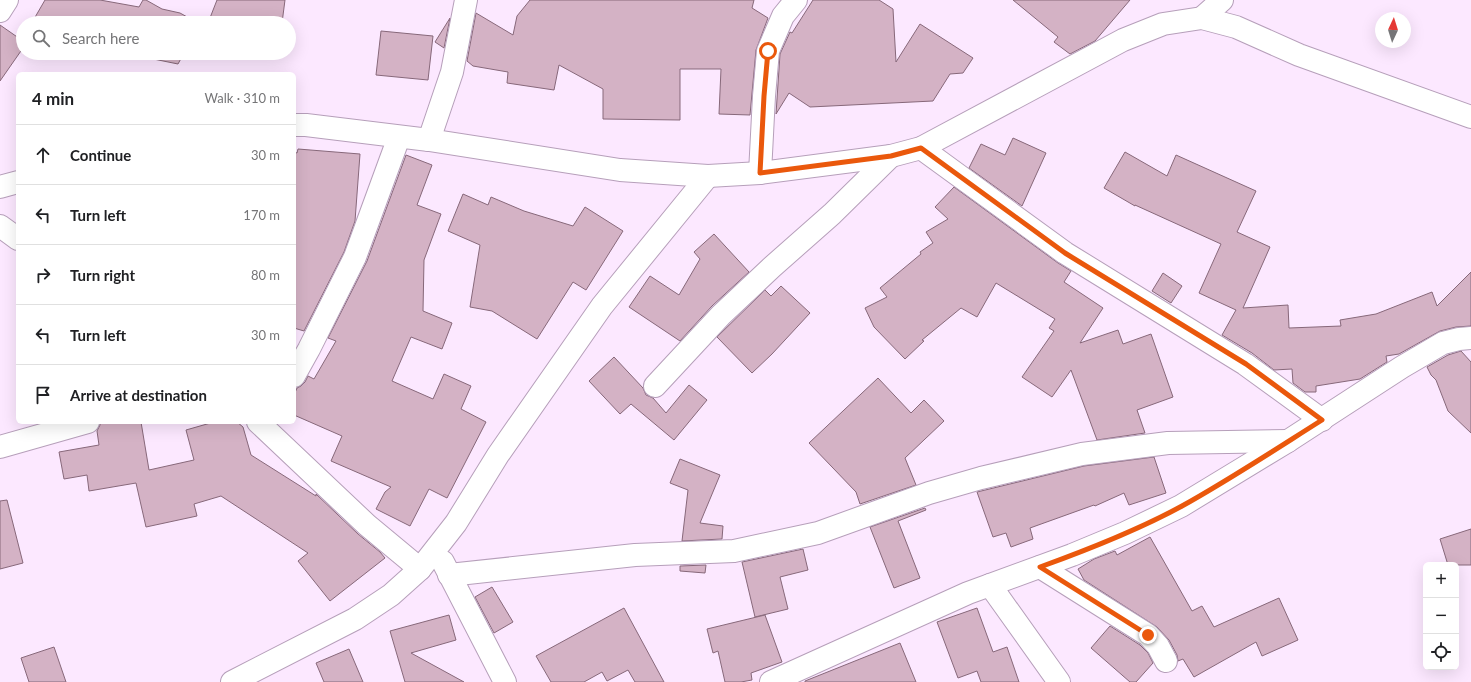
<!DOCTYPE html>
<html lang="en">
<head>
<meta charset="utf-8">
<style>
  :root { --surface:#fff; --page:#f2f2f2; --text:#202124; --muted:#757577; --line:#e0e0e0 }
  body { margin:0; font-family:Lato,sans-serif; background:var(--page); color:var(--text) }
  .controls { position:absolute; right:12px; bottom:12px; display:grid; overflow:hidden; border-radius:6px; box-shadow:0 4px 16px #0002 }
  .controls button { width:36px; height:36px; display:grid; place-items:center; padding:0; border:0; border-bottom:1px solid var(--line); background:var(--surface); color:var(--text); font:20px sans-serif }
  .compass { position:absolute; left:1375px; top:12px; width:36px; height:36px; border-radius:50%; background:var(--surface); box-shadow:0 4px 16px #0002; rotate:4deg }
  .stop { position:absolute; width:12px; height:12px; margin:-9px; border:3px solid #ea580c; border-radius:50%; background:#fff }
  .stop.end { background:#ea580c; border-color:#fff; box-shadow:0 1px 4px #0008 }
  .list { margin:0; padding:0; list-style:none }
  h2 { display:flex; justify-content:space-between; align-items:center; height:52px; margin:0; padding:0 16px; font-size:17px }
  h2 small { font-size:13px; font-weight:400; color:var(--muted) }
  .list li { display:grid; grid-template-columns:26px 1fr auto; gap:12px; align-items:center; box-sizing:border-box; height:60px; padding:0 16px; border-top:1px solid var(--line) }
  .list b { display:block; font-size:15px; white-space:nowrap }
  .list em { font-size:13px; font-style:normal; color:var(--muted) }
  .icon { flex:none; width:22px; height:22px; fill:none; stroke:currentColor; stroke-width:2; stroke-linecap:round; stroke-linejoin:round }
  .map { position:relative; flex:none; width:1471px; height:682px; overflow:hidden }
  .search { position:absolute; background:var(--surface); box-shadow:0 4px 16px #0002; left:16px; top:16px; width:280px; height:44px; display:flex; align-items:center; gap:10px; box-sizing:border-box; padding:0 14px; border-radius:22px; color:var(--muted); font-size:15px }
  .panel { position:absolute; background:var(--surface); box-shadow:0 4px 16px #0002; left:16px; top:72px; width:280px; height:352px; border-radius:6px }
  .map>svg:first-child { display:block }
  .building { fill:#d4b2c5; stroke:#87687a }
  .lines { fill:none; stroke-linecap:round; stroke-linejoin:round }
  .minor-casing { stroke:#b69fba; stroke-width:24 }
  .minor { stroke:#fff; stroke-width:22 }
  .route { stroke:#ea580c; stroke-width:5 }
</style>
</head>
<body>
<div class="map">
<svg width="1471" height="682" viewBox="0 0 1471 682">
  <rect width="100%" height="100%" fill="#fce8ff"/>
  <g class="building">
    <polygon points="45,0 100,0 139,7 143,0 146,0 162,9 180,13 198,23 33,23 34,19"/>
    <polygon points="217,0 285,0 282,23 208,23"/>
    <polygon points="530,0 754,0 752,8 768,18 756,50 750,115 719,114 721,69 680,69 680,120 603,119 603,89 559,65 554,90 507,83 508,72 473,66 467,61 476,13 513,35 517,16"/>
    <polygon points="813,0 879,0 893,9 896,62 920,24 973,58 963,73 950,74 933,101 810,107 789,93 776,114 780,54 790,32 792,33"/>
    <polygon points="1013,0 1130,0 1095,41 1070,54 1054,42 1058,37"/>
    <polygon points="450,18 444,48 435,42"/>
    <polygon points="0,25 23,41 23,48 0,81"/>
    <polygon points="381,31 433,36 428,80 376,75"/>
    <polygon points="124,53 184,53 178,64"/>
    <polygon points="1013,138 1046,153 1022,206 969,168 981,144 1005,155"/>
    <polygon points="298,149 360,154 355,221 344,252 304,331 294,328 294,152 297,153"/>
    <polygon points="1125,152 1167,176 1176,155 1256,191 1237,232 1270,247 1243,308 1288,305 1289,328 1341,326 1340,320 1376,314 1432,292 1437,306 1471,272 1471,326 1456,327 1440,331 1399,354 1386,356 1387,362 1360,379 1316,386 1316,392 1305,392 1293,383 1292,369 1274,370 1252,353 1222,335 1236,310 1199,293 1221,244 1135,205 1135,206 1104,188"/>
    <polygon points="406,155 432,165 417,205 441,214 424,260 423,311 452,323 442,349 411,337 392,381 433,399 444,374 471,386 461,409 486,422 447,498 429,489 410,526 376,509 385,492 391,487 331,461 342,436 294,415 294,395 297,388 301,386 305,382 308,376 314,379 336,341 328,338 367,261"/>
    <polygon points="954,187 1058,263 1071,271 1064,282 1103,308 1080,343 1118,330 1123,344 1151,334 1173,397 1137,410 1145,433 1097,440 1071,370 1052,397 1022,377 1054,331 1049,328 1055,319 996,283 977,317 961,308 922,340 924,341 905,359 874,327 865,308 887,297 880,288 921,254 920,252 933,243 926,232 948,219 935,207"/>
    <polygon points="463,194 488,205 491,197 524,211 573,226 585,207 623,231 586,290 573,282 537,339 492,311 470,307 480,245 448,231"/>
    <polygon points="714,234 749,272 712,306 680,341 629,307 650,276 679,295 700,259 694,252"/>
    <polygon points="1163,273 1182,286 1171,303 1152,291"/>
    <polygon points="781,286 810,313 772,354 752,373 717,337 765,290 771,296"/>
    <polygon points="1461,351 1471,362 1471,433 1448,411 1436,380 1431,375 1427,367 1448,355"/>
    <polygon points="614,357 643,388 646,395 653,398 666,413 689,385 707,400 674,440 631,404 620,414 589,381"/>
    <polygon points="878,378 911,413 924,400 944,421 905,458 916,485 860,504 856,492 809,443"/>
    <polygon points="100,422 141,422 149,470 194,460 186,430 214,422 237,422 243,427 251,455 316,496 316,494 358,534 380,552 385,558 330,601 298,561 308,553 221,496 194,504 197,516 146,527 136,483 89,491 87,475 64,479 59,452 99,445 97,431 100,425"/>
    <polygon points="1154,457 1166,493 1129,505 1124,493 1095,506 1094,505 1030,528 1033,539 1011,547 1006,533 993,537 977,492 1084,466"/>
    <polygon points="680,459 720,475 700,523 723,526 722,539 682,541 688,490 670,483"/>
    <polygon points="7,500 23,563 0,569 0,501"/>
    <polygon points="925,508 926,510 898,521 920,578 894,588 870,527"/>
    <polygon points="1471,529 1471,565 1448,565 1440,539"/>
    <polygon points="1150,537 1192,611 1202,606 1214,627 1279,598 1298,640 1262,656 1256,642 1194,677 1183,659 1178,661 1177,655 1169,640 1157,627 1084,580 1078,569 1094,559 1115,551 1117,555"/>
    <polygon points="803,549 808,570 780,577 788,609 755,617 742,562"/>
    <polygon points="706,565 705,573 680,571 680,566"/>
    <polygon points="492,587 513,622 494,633 475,597"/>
    <polygon points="624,608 664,682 635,682 628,670 607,681 602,672 584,682 551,682 536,656"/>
    <polygon points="977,608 993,652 1007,647 1019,682 981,682 977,671 958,678 937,622"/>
    <polygon points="449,615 456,640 411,653 464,682 405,682 390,631"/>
    <polygon points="765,615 782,662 751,673 752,680 741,682 725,682 718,651 713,653 707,629"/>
    <polygon points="1110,626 1140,645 1148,653 1153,663 1136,682 1130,682 1091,648"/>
    <polygon points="900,643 916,682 805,682 805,681"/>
    <polygon points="54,647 66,682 29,682 21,658"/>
    <polygon points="349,649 363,682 324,682 316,663"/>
  </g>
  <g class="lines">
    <defs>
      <g id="minor">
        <polyline points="0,11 7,0"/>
        <polyline points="1202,18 1222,0"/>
        <polyline points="294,125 306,125 429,140 620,170 708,176 760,173 891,156 921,148 1123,40 1163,24 1202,18 1236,27 1299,55 1471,117"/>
        <polyline points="429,140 452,72 466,0"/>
        <polyline points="921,148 1065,253 1245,364 1322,420"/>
        <polyline points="760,173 764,96 768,51 783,16 796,0"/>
        <polyline points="0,187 18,182"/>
        <polyline points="0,226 18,239"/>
        <polyline points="294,376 309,349 355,257 399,137"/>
        <polyline points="655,386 721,315 772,267 832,214 891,156"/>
        <polyline points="258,422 367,525 420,569"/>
        <polyline points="0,447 88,422"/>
        <polyline points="443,562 505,682"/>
        <polyline points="1040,567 1148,635 1158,646 1166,661"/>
        <polyline points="449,575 635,555 734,551 818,533 929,493 981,478 1082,454 1168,443 1288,441"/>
        <polyline points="990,585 1059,682"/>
        <polyline points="232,682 355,619 391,595 420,569 456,523 498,455 602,306 708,176"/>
        <polyline points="771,682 968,593 1072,555 1125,533 1181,506 1288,441 1402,367 1443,343 1459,339 1471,338"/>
      </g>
    </defs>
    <use href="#minor" class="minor-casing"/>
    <use href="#minor" class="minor"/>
  </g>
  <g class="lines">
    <path class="route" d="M768,51L764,96L760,173L891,156L921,148L1065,253L1246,364L1322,420C1276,449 1229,480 1182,506C1138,530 1087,550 1040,567L1148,635"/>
  </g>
</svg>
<div class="controls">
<button>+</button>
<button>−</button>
<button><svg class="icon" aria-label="locate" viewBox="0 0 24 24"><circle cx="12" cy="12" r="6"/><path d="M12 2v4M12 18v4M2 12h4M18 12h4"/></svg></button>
</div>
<svg class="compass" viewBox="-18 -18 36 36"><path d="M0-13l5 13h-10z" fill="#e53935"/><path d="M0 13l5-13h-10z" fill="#757577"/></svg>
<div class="stop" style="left:768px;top:51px"></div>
<div class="stop end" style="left:1148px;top:635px"></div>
<div class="search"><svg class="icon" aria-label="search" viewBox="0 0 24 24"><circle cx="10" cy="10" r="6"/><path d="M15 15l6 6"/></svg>Search here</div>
<section class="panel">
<h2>4 min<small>Walk · 310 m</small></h2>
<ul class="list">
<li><svg class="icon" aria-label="ahead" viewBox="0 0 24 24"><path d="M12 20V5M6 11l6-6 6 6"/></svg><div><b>Continue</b></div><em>30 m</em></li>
<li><svg class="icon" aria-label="left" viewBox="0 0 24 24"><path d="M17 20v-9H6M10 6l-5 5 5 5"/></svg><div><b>Turn left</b></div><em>170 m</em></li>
<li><svg class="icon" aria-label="right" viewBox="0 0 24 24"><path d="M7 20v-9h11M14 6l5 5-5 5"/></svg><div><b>Turn right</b></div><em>80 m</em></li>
<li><svg class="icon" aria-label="left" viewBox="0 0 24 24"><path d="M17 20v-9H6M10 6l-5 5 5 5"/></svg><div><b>Turn left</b></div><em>30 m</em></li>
<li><svg class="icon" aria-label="arrive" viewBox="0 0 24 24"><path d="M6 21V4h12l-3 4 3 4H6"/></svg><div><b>Arrive at destination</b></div></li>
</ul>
</section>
</div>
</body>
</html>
